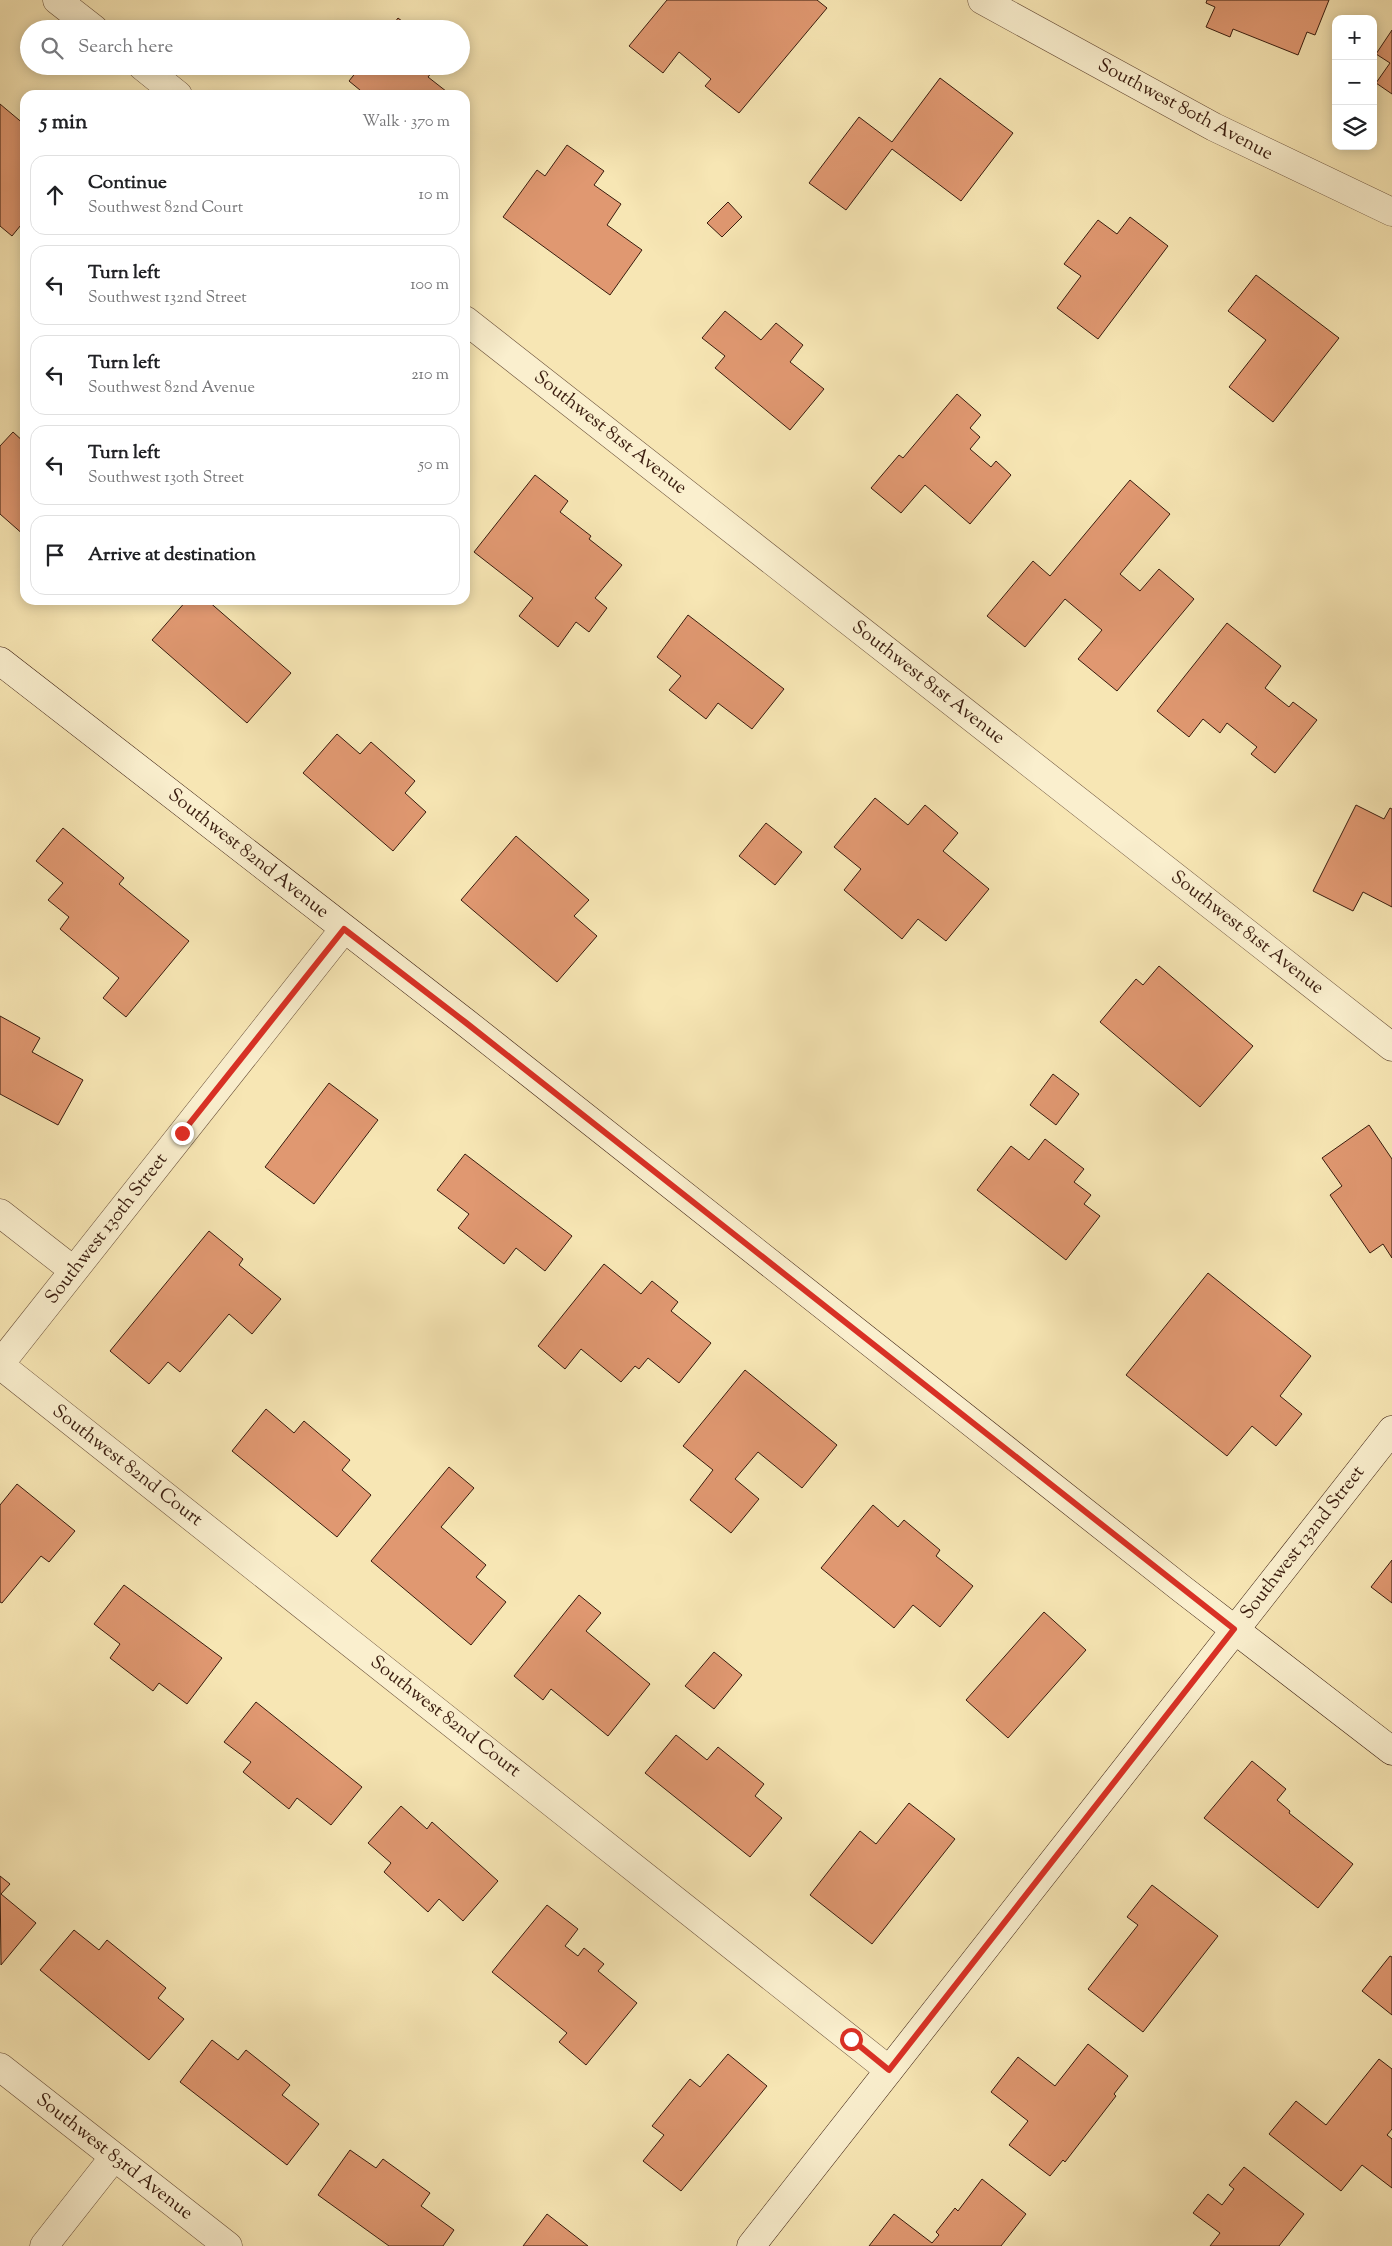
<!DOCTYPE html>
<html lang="en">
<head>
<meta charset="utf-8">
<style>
  :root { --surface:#fff; --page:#f2f2f2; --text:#202124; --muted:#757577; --line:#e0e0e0 }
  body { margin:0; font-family:"Sorts Mill Goudy",serif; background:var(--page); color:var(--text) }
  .controls { position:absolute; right:15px; top:15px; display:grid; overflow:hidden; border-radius:10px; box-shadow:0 2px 12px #0003 }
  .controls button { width:45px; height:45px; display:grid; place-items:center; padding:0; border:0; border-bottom:1px solid var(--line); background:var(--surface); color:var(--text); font:25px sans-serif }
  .stop { position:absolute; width:15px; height:15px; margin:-11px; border:4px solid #d93025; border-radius:50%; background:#fff }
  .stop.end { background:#d93025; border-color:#fff; box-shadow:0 1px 5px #0008 }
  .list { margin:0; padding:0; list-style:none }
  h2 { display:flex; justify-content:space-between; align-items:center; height:65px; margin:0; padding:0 20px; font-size:21px }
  h2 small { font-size:16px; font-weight:400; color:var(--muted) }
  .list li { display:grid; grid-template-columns:32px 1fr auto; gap:15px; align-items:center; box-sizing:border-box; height:80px; margin:0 10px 10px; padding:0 10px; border:1px solid var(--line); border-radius:15px }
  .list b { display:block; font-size:19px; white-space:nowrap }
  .list p { margin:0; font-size:16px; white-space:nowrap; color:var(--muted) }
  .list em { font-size:16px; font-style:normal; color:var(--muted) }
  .icon { flex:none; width:28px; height:28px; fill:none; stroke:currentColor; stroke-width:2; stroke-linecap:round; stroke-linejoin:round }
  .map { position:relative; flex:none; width:1392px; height:2246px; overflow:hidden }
  .search { position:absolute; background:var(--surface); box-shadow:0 2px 12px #0003; left:20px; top:20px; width:450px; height:55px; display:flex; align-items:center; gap:12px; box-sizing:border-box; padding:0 18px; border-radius:28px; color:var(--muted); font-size:19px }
  .panel { position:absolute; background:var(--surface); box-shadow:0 2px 12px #0003; left:20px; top:90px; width:450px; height:515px; border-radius:15px }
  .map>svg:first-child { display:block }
  .building { fill:#e09871; stroke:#391c0e }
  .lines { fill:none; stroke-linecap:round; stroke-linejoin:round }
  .street-casing { stroke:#684e38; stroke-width:29 }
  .secondary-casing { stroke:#391c0e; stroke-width:29 }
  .street { stroke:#faefce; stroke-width:28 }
  .secondary { stroke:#faefce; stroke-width:28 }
  .route { stroke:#d93025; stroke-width:6 }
  .labels { text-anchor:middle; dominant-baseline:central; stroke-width:5; stroke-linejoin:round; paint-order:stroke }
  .street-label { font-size:19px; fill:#391c0e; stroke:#faefce }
</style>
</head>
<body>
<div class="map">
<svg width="1392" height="2246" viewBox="0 0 1392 2246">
  <rect width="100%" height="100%" fill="#f7e6b4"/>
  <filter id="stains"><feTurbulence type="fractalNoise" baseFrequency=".004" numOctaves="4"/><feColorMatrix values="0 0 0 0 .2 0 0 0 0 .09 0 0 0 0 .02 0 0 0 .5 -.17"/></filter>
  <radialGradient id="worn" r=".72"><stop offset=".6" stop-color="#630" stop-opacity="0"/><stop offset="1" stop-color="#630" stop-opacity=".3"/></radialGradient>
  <g class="building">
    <polygon points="667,0 817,0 827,8 739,113 705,86 711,79 679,52 663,73 629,46"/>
    <polygon points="1207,0 1329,0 1315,35 1307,32 1298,55 1233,29 1230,37 1206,27 1215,7 1206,3"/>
    <polygon points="398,18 412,29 390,29"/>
    <polygon points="1392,30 1392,94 1376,83 1390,63 1376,54"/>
    <polygon points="361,66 437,66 428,77 451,95 366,95 349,81"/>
    <polygon points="940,78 1013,133 961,201 892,149 846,210 809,183 859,117 892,142"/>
    <polygon points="0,104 25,125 25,220 12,236 0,226"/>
    <polygon points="567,145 604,171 594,185 621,204 607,225 642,250 610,295 503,217 537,170 545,176"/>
    <polygon points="728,202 742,217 722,237 707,223"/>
    <polygon points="1130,217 1168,246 1098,339 1057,308 1081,276 1064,264 1098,220 1117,234"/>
    <polygon points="1256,275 1339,338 1273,422 1229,387 1266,340 1228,311"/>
    <polygon points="725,311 761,340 776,323 803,345 790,362 824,389 790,430 715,368 725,356 702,338"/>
    <polygon points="957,394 981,415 970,428 980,437 970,449 991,467 996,461 1011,475 970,524 925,485 901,513 871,488 899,455 903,458"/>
    <polygon points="13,432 25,443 25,536 0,514 0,446"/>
    <polygon points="535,475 568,501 560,512 591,536 589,539 622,565 595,598 607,608 589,632 576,622 558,647 519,616 533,598 474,552"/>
    <polygon points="1130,480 1170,514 1120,574 1140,591 1159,569 1194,599 1117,691 1078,659 1102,630 1065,599 1025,647 987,616 1033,561 1050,576"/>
    <polygon points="187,600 207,600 291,673 247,723 152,640"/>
    <polygon points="688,615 784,689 752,729 718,703 706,719 669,690 681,676 657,657"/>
    <polygon points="1227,623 1281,666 1265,688 1289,707 1293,702 1317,720 1275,773 1251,754 1257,747 1227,723 1220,733 1203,719 1189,737 1157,711"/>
    <polygon points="337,734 360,754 371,742 415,781 405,793 426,812 393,851 303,773"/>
    <polygon points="875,798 908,825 925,805 958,833 943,851 989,889 946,941 918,919 902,939 844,890 861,869 834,847"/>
    <polygon points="1356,805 1384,819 1390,808 1392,809 1392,907 1363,892 1353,911 1313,891"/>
    <polygon points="766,823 802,852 775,885 739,856"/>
    <polygon points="63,828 124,878 119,884 189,941 126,1017 103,998 119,978 60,929 69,917 48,900 63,883 36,861"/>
    <polygon points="516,836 589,900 574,916 597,936 557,982 461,900"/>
    <polygon points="1159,966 1253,1046 1200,1107 1100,1022 1136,979 1143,985"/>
    <polygon points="0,1016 40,1038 32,1052 83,1080 58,1125 0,1094"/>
    <polygon points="1053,1074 1079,1094 1056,1125 1030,1105"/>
    <polygon points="329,1083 378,1120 314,1204 265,1167"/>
    <polygon points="1369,1125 1392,1159 1392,1258 1383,1244 1370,1253 1330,1195 1342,1186 1322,1158"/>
    <polygon points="1045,1139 1084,1169 1074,1182 1091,1195 1084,1204 1100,1216 1066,1260 977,1190 1011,1146 1029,1160"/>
    <polygon points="465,1154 572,1236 545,1271 516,1248 504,1264 458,1228 469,1214 437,1190"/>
    <polygon points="209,1231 243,1259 239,1265 281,1299 252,1334 229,1314 180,1372 168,1362 149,1384 110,1351"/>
    <polygon points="604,1264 641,1294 652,1281 678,1302 671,1311 711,1343 679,1383 648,1358 639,1369 635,1366 621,1382 581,1349 565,1369 538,1346"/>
    <polygon points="1208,1273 1311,1356 1280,1396 1302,1414 1276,1446 1252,1426 1227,1456 1126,1375"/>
    <polygon points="745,1370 837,1445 802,1488 758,1452 735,1479 759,1499 731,1533 690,1500 713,1470 683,1446"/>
    <polygon points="266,1409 294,1433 304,1421 350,1460 342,1470 371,1495 337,1537 232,1451"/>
    <polygon points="449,1467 474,1488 441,1527 486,1565 476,1577 506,1602 471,1645 371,1561"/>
    <polygon points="17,1484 75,1531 49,1562 41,1556 2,1603 0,1602 0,1505"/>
    <polygon points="873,1505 898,1527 904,1520 940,1550 936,1556 973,1586 940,1627 913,1605 894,1628 821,1568"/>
    <polygon points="1392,1560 1392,1603 1371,1587"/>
    <polygon points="124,1585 222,1658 187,1704 159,1683 153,1691 110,1658 120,1644 94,1624"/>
    <polygon points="579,1595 601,1613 586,1631 650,1684 608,1736 551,1689 543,1700 514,1676"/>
    <polygon points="1044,1612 1086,1650 1008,1738 966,1700"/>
    <polygon points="714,1652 742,1675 714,1709 685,1686"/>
    <polygon points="256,1702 362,1787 331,1825 297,1798 289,1809 243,1772 251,1762 224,1742"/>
    <polygon points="676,1735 707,1760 718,1747 764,1784 755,1796 782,1818 750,1857 645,1773"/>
    <polygon points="1252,1761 1286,1789 1277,1800 1290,1811 1289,1813 1353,1864 1318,1908 1204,1818"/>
    <polygon points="909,1803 955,1839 872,1944 810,1895 860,1831 876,1844"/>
    <polygon points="401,1806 427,1829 432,1822 498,1881 463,1921 439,1899 428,1912 384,1872 391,1863 368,1843"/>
    <polygon points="0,1876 10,1884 1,1894 36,1923 1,1965"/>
    <polygon points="1152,1885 1218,1936 1143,2032 1088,1989 1138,1925 1127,1917"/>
    <polygon points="547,1905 578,1929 565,1946 578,1956 584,1948 604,1964 598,1971 637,2003 586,2065 559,2042 567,2033 492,1972"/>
    <polygon points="74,1930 99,1950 107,1940 166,1988 158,1998 184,2019 149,2060 40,1970"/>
    <polygon points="1390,1956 1392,1957 1392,2015 1362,1991"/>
    <polygon points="212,2040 238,2060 246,2050 290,2085 282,2095 319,2124 287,2165 180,2082"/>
    <polygon points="1088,2044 1128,2076 1114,2094 1116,2096 1065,2162 1063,2160 1050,2176 1009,2145 1028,2121 991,2092 1018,2057 1055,2086"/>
    <polygon points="728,2054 767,2086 681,2191 643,2161 664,2135 652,2126 690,2079 700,2087"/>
    <polygon points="1379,2059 1392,2069 1392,2129 1387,2135 1392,2139 1392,2188 1362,2165 1341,2191 1269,2134 1296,2101 1326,2125"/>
    <polygon points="350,2150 376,2168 383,2159 430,2193 421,2206 454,2230 443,2246 389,2246 318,2195"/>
    <polygon points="1244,2167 1304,2214 1279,2246 1210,2246 1220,2233 1193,2213 1208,2194 1222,2205 1234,2189 1229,2185"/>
    <polygon points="982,2179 1026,2214 1001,2246 869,2246 894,2214 932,2243 939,2235 936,2232 955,2208 958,2211"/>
    <polygon points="547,2214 588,2246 523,2246"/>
  </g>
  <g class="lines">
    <defs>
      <g id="street">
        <polyline points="57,0 94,29"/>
        <polyline points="982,0 1214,127 1392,212"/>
        <polyline points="142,66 178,95"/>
        <polyline points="465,320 1392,1047"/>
        <polyline points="0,1213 73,1270"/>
        <polyline points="0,1364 344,929"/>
        <polyline points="0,1365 889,2070"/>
        <polyline points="0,2067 228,2246"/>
        <polyline points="44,2246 114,2157"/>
      </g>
      <g id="secondary">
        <polyline points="0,661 465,1022 1182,1589 1392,1751"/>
        <polyline points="751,2246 1392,1430"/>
      </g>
    </defs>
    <use href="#street" class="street-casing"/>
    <use href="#secondary" class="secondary-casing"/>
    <use href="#street" class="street"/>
    <use href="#secondary" class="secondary"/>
  </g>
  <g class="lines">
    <polyline class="route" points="182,1133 344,929 465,1022 1234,1629 889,2070 851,2039"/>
  </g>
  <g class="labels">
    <g class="street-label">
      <text transform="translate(1185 110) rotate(28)">Southwest 80th Avenue</text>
      <text transform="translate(610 433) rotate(38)">Southwest 81st Avenue</text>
      <text transform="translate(928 683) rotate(38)">Southwest 81st Avenue</text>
      <text transform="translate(248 854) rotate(38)">Southwest 82nd Avenue</text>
      <text transform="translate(1247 933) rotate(38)">Southwest 81st Avenue</text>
      <text transform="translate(107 1229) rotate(-52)">Southwest 130th Street</text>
      <text transform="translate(127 1466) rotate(38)">Southwest 82nd Court</text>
      <text transform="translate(1303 1543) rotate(-52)">Southwest 132nd Street</text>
      <text transform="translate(445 1717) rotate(38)">Southwest 82nd Court</text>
      <text transform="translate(114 2157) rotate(38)">Southwest 83rd Avenue</text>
    </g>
  </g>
  <rect width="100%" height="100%" filter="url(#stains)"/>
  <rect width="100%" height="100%" fill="url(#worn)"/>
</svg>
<div class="controls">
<button>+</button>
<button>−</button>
<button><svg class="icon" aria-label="layers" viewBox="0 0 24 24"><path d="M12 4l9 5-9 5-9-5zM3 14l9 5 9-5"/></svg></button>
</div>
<div class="stop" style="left:851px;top:2039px"></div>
<div class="stop end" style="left:182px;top:1133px"></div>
<div class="search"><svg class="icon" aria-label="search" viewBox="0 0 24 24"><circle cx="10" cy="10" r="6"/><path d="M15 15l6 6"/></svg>Search here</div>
<section class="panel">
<h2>5 min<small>Walk · 370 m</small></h2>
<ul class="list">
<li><svg class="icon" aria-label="ahead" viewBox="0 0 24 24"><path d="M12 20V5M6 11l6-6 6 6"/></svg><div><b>Continue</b><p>Southwest 82nd Court</p></div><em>10 m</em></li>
<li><svg class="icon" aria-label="left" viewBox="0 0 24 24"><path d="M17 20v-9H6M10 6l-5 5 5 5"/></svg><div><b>Turn left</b><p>Southwest 132nd Street</p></div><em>100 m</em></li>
<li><svg class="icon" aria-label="left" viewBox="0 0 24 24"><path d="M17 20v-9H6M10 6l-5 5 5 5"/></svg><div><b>Turn left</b><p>Southwest 82nd Avenue</p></div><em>210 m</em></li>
<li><svg class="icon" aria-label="left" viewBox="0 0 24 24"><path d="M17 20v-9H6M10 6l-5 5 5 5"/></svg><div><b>Turn left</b><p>Southwest 130th Street</p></div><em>50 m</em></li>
<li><svg class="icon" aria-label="arrive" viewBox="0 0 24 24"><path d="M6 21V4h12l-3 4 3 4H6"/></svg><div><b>Arrive at destination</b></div></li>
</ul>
</section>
</div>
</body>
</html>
